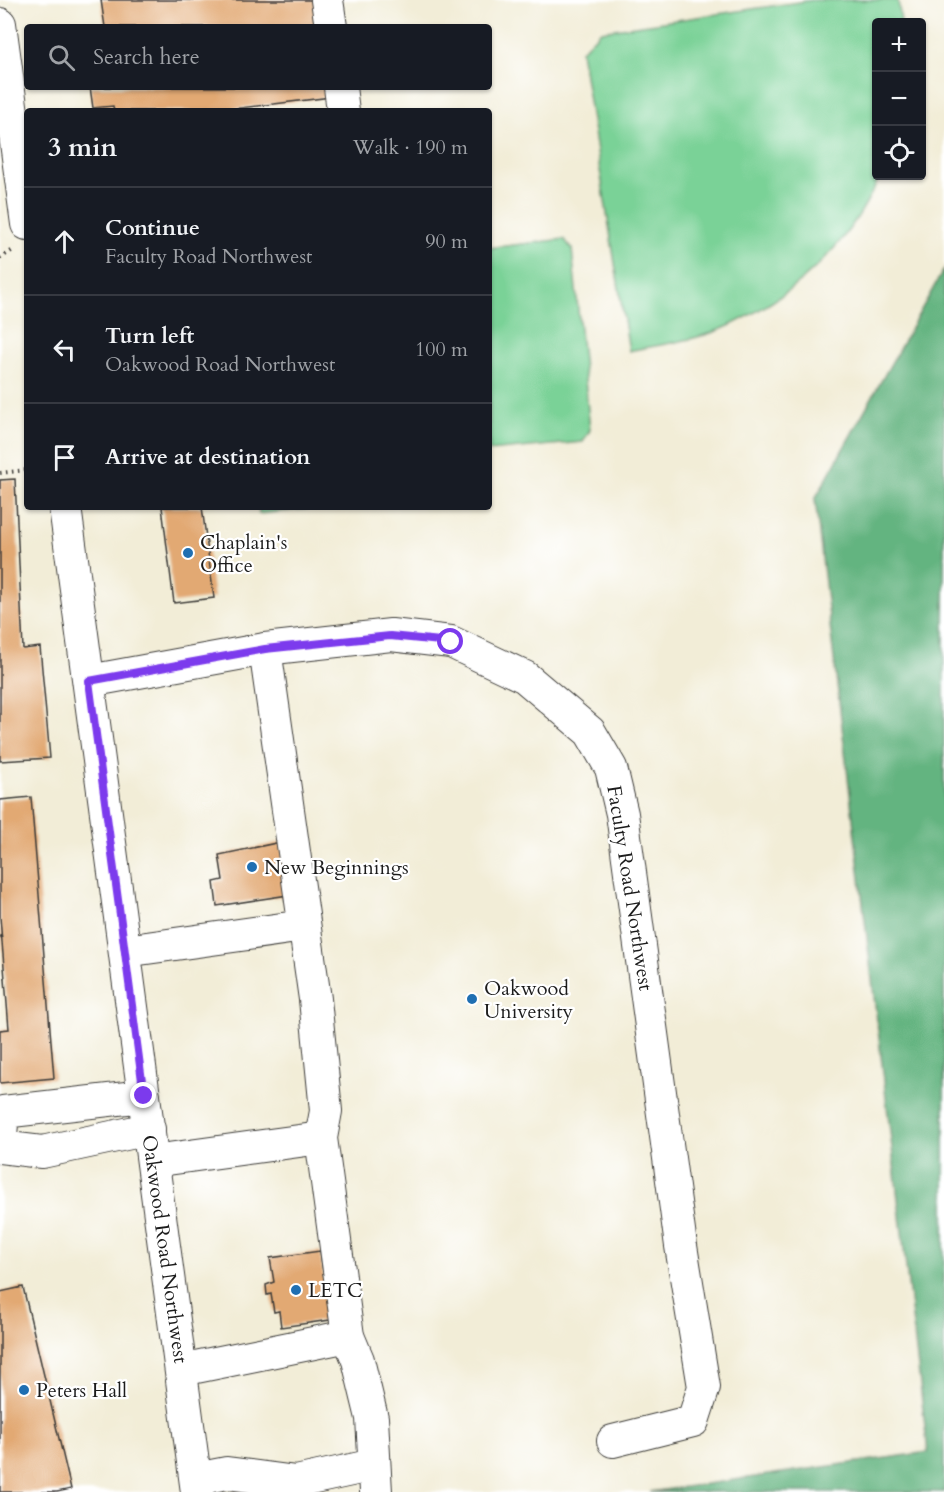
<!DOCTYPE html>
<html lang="en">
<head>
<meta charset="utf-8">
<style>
  :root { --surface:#171b24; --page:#242831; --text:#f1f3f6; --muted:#9ea1a6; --line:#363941 }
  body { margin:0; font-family:Cardo,serif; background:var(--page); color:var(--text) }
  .controls { position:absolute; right:18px; top:18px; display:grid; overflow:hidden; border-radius:6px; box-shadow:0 2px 4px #0004 }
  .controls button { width:54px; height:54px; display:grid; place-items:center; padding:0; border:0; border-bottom:2px solid var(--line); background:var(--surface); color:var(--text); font:30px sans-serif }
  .stop { position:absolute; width:18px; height:18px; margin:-14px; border:4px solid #7c3aed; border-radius:50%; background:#fff }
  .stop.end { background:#7c3aed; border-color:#fff; box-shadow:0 2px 6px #0008 }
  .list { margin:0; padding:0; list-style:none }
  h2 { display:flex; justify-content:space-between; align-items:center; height:78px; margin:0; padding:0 24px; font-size:26px }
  h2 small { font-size:20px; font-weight:400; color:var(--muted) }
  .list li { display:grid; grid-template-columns:39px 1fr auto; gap:18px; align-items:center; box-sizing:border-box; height:108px; padding:0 24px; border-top:2px solid var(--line) }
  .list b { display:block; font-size:22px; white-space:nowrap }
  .list p { margin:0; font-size:20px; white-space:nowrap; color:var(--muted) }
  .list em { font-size:20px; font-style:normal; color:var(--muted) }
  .icon { flex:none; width:33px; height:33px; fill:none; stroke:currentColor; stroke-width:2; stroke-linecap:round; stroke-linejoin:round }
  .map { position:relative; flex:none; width:944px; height:1492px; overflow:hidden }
  .search { position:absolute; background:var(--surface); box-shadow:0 2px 4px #0004; left:24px; top:24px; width:468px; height:66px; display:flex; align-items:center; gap:15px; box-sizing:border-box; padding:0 21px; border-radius:6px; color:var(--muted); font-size:22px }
  .panel { position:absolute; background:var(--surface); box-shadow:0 2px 4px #0004; left:24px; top:108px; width:468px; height:402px; border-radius:6px }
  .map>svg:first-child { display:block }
  .green { fill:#7ad297; stroke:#4b775a; stroke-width:1.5 }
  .forest { fill:#63b480; stroke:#40684e; stroke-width:1.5 }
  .building { fill:#e2a973 }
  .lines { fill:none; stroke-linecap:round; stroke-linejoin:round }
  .minor-casing { stroke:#3c3b38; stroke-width:34 }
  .path { stroke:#3c3b38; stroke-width:4; stroke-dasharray:1.5 4.5; stroke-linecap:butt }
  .minor { stroke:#fff; stroke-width:32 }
  .route { stroke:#7c3aed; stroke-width:8 }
  .poi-dot { fill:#1f6fb2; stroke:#fff; stroke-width:2 }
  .labels { text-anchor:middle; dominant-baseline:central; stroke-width:4.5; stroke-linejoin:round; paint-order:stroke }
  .poi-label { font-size:20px; fill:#1c1c1c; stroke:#fff; text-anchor:start }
  .street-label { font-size:20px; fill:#1c1c1c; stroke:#fff }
</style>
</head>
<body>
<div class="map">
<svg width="944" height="1492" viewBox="0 0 944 1492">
  <rect width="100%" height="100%" fill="#fff"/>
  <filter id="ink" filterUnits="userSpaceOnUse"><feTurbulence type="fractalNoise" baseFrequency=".0167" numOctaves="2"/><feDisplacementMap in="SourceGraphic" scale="12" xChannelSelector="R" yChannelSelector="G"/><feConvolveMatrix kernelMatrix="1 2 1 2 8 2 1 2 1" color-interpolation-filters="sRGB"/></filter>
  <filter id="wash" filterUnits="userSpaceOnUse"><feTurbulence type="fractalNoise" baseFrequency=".008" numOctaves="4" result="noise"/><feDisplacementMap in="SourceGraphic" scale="24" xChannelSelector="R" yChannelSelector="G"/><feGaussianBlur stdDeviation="1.35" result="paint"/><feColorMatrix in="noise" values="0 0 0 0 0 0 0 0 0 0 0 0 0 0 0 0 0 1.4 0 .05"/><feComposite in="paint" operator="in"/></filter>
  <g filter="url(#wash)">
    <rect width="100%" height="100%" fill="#f2edd7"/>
    <g class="green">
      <path d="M813,0H898L901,22H876V176H880C850,243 798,293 731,325C700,340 663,344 629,351L581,51L601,31Z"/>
      <polygon points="564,239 572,249 590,430 583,442 489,451 489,248"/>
      <polygon points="259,507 320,507 259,514"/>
    </g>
    <polygon class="forest" points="944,269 944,1492 650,1492 928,1452 815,499"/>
    <g id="blocks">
      <g class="building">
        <polygon points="101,0 319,0 323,27 105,27"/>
        <polygon points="90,87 330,87 331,97 216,111 114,111 113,106 93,108"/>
        <polygon points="15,479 23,649 40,647 50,758 0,761 0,480"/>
        <polygon points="162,507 202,507 214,598 174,603"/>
        <polygon points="31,797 54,1078 0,1083 0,1030 9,1029 0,917 0,800"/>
        <polygon points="281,842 288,895 217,906 214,882 223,880 219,855"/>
        <polygon points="320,1251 330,1320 281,1327 279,1311 274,1312 271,1294 267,1295 266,1285 274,1282 270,1258"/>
        <polygon points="23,1287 71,1489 57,1492 0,1492 0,1292"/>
      </g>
    </g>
  </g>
  <g filter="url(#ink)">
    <use href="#blocks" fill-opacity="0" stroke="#3c3b38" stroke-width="1.5"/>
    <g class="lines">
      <defs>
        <g id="minor">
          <polyline points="327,0 331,27"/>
          <polyline points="0,24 27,224"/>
          <polyline points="340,87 343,111"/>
          <polyline points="65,507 197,1492"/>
          <polyline points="265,649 315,999 326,1111 321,1138 348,1336 358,1360 372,1418 376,1492"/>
          <polyline points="89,681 265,649 391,635 451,642 525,677 590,732 611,768 622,814 681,1246 704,1387 693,1421 613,1441"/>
          <polyline points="125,951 304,926"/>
          <polyline points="144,1096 3,1112 0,1147 42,1152 149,1129"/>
          <polyline points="153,1161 321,1138"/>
          <polyline points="181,1370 348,1336"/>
          <polyline points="196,1479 227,1473 296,1482 374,1465"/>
        </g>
      </defs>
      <use href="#minor" class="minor-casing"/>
      <g class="path">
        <polyline points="0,258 15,249"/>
        <polyline points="0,473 27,470"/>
        <polyline points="0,937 2,936"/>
      </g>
      <use href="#minor" class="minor"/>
    </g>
  </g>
  <g class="lines" filter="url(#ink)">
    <polyline class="route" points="144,1096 89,681 265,649 390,636 451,642"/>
  </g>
  <g class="poi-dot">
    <circle cx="188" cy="553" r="6"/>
    <circle cx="252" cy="867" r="6"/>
    <circle cx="472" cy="999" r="6"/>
    <circle cx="296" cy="1290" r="6"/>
    <circle cx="24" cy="1390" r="6"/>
  </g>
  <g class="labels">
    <g class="poi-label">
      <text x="200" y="542">Chaplain's<tspan x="200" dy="23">Office</tspan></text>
      <text x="264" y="867">New Beginnings</text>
      <text x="484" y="988">Oakwood<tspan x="484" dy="23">University</tspan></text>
      <text x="308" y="1290">LETC</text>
      <text x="36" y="1390">Peters Hall</text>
    </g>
    <g class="street-label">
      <text transform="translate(630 888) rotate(81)">Faculty Road Northwest</text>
      <text transform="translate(165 1249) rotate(82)">Oakwood Road Northwest</text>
    </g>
  </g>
</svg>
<div class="controls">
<button>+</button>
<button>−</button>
<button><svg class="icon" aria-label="locate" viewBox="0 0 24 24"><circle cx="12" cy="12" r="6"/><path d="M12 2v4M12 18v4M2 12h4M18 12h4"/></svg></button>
</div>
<div class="stop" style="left:451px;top:642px"></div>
<div class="stop end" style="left:144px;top:1096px"></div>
<div class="search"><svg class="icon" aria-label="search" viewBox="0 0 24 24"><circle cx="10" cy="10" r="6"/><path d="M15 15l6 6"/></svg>Search here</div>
<section class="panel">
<h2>3 min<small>Walk · 190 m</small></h2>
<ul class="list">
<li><svg class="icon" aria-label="ahead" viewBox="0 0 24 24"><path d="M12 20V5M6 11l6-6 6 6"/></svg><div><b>Continue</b><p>Faculty Road Northwest</p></div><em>90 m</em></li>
<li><svg class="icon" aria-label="left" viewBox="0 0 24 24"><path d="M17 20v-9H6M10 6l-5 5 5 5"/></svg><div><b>Turn left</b><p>Oakwood Road Northwest</p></div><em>100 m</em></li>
<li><svg class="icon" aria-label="arrive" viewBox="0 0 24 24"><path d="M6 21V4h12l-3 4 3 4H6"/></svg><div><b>Arrive at destination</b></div></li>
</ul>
</section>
</div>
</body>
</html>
